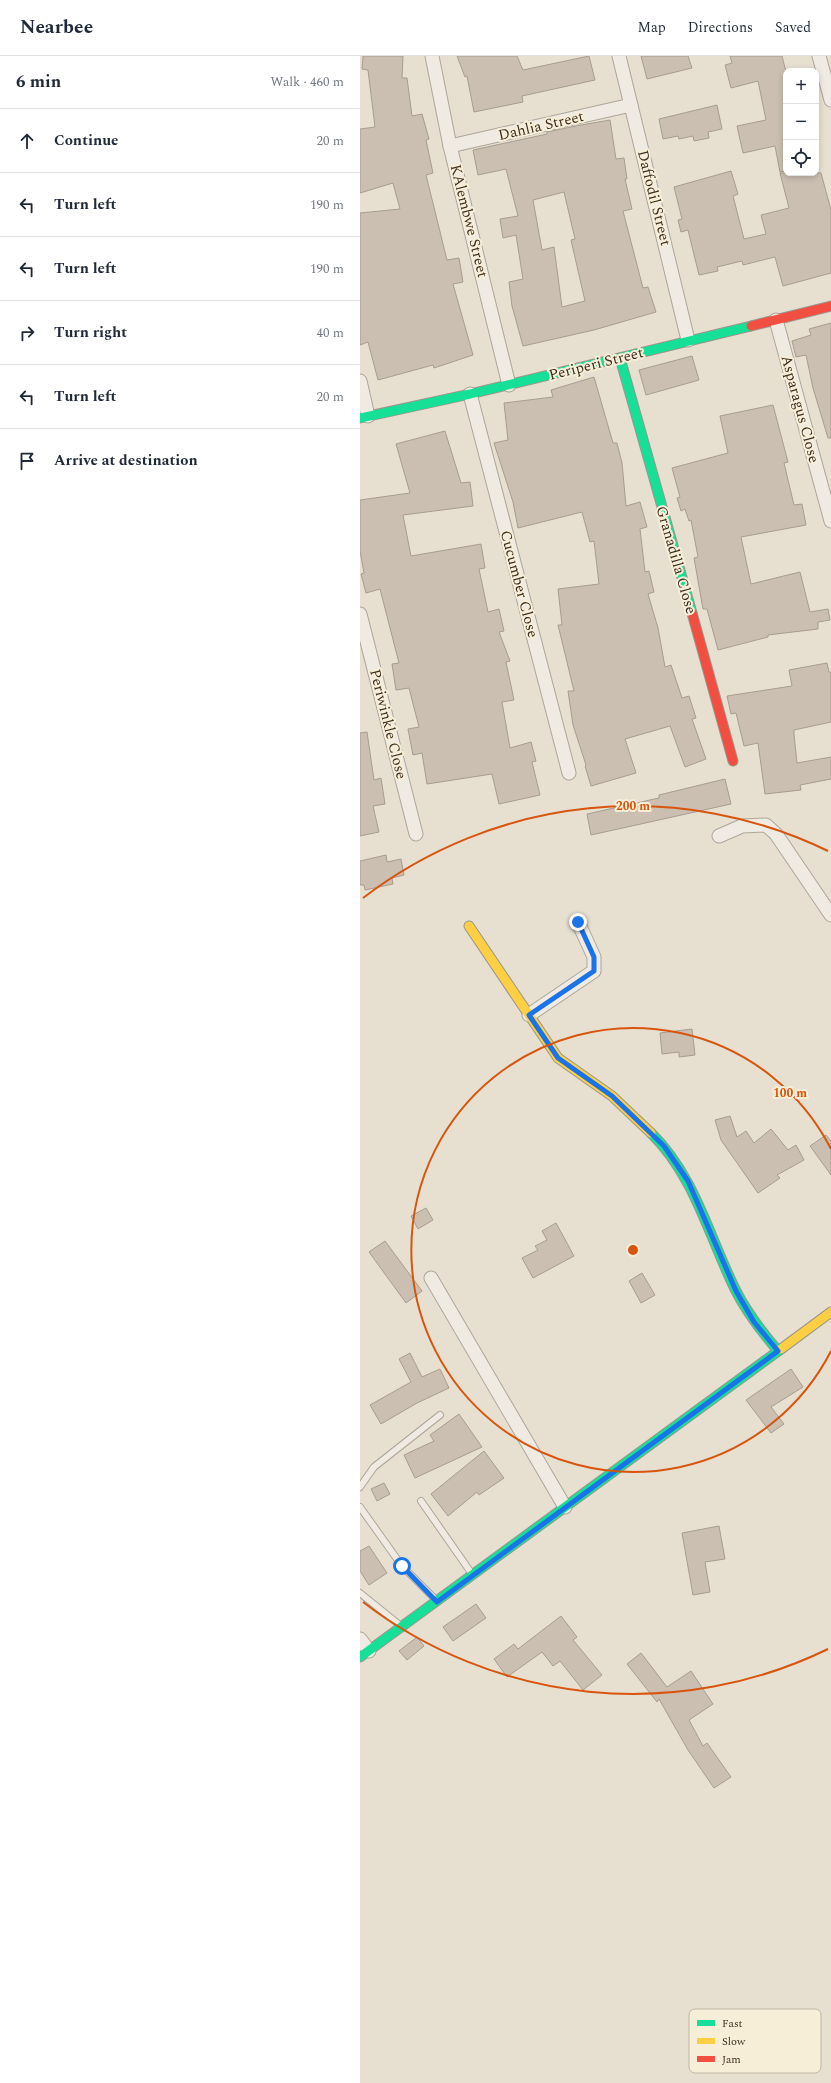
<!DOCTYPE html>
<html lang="en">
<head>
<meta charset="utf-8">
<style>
  :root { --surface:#fff; --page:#f2f2f3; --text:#1f2937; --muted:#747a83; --line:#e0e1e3 }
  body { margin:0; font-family:Spectral,serif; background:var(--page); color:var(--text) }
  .controls { position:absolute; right:12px; top:12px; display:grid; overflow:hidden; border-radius:8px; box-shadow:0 2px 6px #0003 }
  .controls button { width:36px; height:36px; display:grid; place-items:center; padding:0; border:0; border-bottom:1px solid var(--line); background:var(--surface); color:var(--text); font:20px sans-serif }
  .stop { position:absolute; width:12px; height:12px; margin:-9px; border:3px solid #1a73e8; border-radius:50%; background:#fff }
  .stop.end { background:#1a73e8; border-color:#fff; box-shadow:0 1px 4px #0008 }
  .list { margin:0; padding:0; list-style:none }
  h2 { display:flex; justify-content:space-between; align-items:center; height:52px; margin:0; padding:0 16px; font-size:17px }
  h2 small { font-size:13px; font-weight:400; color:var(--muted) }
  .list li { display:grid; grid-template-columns:26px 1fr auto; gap:12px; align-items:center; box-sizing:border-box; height:64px; padding:0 16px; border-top:1px solid var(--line) }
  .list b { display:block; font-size:15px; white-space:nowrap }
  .list em { font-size:13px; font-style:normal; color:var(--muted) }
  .icon { flex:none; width:22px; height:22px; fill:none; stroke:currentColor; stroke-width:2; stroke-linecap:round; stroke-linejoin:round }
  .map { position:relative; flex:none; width:471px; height:2027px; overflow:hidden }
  header { display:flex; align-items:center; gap:24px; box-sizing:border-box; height:56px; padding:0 20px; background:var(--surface); border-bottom:1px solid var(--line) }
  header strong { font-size:19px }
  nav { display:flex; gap:22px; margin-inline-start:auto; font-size:14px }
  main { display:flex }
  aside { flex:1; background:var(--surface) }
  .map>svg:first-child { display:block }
  .building { fill:#cbbfb2; stroke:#a89c90; fill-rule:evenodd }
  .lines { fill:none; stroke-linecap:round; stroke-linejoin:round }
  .lane-casing { stroke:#ada599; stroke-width:8 }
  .street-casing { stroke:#ada599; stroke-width:15 }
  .fast-casing { stroke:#9c958a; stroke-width:11 }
  .slow-casing { stroke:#9c958a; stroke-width:11 }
  .jam-casing { stroke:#9c958a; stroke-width:11 }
  .lane { stroke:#efebe3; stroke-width:6 }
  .street { stroke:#efebe3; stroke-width:13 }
  .fast { stroke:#16e098; stroke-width:9 }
  .slow { stroke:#ffcf43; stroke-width:9 }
  .jam { stroke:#f24e42; stroke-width:9 }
  .route { stroke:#1a73e8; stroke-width:5 }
  .ring { fill:none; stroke:#d7550e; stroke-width:2 }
  .labels { text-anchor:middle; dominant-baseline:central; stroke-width:4; stroke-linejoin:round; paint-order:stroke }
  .street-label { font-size:15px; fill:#3d2e20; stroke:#f7eed8 }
  .key { fill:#f7eed8; stroke:#bfb4a1; stroke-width:1 }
  .key-label { font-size:11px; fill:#3d2e20 }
  .centre { fill:#d7550e; stroke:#f7eed8; stroke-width:2 }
  .ring-label { font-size:12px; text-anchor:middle; font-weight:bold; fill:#d7550e; stroke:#f7eed8; stroke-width:4; stroke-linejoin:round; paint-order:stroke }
</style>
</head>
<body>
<header>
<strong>Nearbee</strong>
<nav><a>Map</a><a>Directions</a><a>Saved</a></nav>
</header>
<main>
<aside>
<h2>6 min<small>Walk · 460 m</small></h2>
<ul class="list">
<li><svg class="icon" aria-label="ahead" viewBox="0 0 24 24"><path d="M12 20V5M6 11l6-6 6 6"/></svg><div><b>Continue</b></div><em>20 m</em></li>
<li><svg class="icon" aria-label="left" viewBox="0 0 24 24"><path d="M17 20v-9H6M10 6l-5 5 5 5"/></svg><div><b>Turn left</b></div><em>190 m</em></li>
<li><svg class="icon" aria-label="left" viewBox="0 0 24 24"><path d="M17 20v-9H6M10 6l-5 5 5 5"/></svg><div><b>Turn left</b></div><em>190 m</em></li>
<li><svg class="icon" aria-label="right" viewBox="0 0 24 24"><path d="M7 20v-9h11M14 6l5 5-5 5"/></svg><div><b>Turn right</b></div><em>40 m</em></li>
<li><svg class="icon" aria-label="left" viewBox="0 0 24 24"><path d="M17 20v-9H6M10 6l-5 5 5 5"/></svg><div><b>Turn left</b></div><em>20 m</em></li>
<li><svg class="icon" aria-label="arrive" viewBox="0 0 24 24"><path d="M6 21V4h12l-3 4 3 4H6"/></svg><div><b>Arrive at destination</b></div></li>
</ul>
</aside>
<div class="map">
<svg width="471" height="2027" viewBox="0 0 471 2027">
  <rect width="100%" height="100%" fill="#e7e0d1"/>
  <g class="building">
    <polygon points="3,0 43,0 42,22 47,22 52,60 62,58 69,83 66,84 73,117 66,119 87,204 99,202 103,226 93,228 113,299 74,312 73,309 18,324 8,286 0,289 0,157 40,153 33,127 0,137 0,73 15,71 8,14 2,13"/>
    <polygon points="97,0 157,0 163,14 229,0 235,24 162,40 163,46 114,56 107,20 105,21"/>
    <polygon points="281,0 328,0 332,12 287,23"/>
    <polygon points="370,0 422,0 426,16 426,115 420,116 415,90 383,97 377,70 406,64 398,25 371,32 365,9 372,7"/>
    <polygon points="357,49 362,73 348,76 349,82 334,85 333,80 319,83 318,80 303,83 299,63"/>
    <path d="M250,64L256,103L264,102L267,123H265L272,153L263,155L283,232L288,231L296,256L234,274L163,290L152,250L149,226L163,223L156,179L143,182L140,163L158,160L146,113L118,119L113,94L187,78V76L221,69ZM204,136L215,183L211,184L225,245L202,251L194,191L182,194L173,144Z"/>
    <polygon points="371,115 378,138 373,140 384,183 406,178 401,159 429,152 420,117 461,117 471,154 471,217 423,230 415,201 383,209 382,205 357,211 358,215 339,219 328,174 321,176 318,164 322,163 314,131"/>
    <polygon points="471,267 471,382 468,382 453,332 446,299 436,301 432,285 451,279 449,273"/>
    <polygon points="332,300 339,324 286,339 279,314"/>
    <polygon points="234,321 253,387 257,387 262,407 266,450 280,446 287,471 280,473 285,516 289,515 294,536 288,538 298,572 305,611 311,609 322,642 329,640 336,662 332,663 346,703 325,711 310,670 265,683 276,717 231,730 225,710 226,709 213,669 208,635 214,635 198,569 202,569 198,533 239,528 234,485 230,486 222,456 158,472 153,446 134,387 148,384 144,347 193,341 191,334"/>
    <polygon points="413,349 428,406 424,407 434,449 442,448 446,469 381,481 391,528 440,516 450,556 468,553 470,564 458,566 458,573 408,579 408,581 358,594 347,553 343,553 334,502 338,501 331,464 329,465 325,453 321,455 317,442 320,441 312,412 368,397 360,360"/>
    <polygon points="85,375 101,427 110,426 113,450 43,459 51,500 121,488 125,512 119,513 128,556 139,553 144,575 139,576 150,605 146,606 154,644 142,646 150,692 171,686 176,705 172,706 180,739 139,748 132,718 67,728 62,697 53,699 48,673 59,671 49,632 36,634 32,608 39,607 20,533 6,537 1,518 4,517 0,495 0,444 50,437 36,388"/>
    <polygon points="467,607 469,616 471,616 471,666 434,674 434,678 437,707 471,701 471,723 440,729 441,734 405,738 398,687 384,690 376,657 371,658 367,640 432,630 429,614"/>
    <polygon points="7,676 14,724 21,722 25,748 13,750 19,776 0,780 0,677"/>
    <polygon points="365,723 371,748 231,779 227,758 299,742 299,739"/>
    <polygon points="26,799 27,806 41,803 44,819 32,822 33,828 5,834 4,829 0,829 0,805"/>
    <polygon points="332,973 335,999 319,1001 319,996 302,998 300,977"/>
    <polygon points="370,1060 377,1081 386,1075 394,1087 411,1073 428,1094 436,1089 444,1104 417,1119 420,1122 398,1137 361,1084 355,1064"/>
    <polygon points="466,1079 471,1085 471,1119 450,1090"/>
    <polygon points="66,1152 73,1164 58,1173 51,1160"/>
    <polygon points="196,1167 214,1200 173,1222 162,1202 178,1194 175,1190 187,1184 182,1175"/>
    <polygon points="25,1185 62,1235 46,1247 9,1196"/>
    <polygon points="282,1217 295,1239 281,1247 269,1225"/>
    <polygon points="50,1297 62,1321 80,1313 89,1332 57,1347 21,1368 10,1349 51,1326 39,1303"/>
    <polygon points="431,1313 443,1331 411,1351 424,1368 411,1377 386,1344"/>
    <polygon points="99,1358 122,1391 55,1422 44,1399 74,1385 70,1379"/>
    <polygon points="124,1395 144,1422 119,1439 117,1436 88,1460 71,1438"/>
    <polygon points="24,1427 30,1438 17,1445 11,1433"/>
    <polygon points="359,1470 365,1503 345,1506 350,1536 333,1539 322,1477"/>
    <polygon points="9,1490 27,1517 9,1529 0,1515 0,1495"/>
    <polygon points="116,1548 126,1562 93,1585 83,1571"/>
    <polygon points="201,1560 217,1581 213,1584 242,1619 223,1634 200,1605 193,1610 182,1596 147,1621 134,1603 154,1588 158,1593"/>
    <polygon points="57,1581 64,1590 47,1604 39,1595"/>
    <polygon points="281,1597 307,1631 331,1615 353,1648 329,1664 343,1690 347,1687 371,1721 354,1732 328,1694 299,1643 297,1646 267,1608"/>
  </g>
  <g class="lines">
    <defs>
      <g id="lane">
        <polyline points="0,1431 14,1411 80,1359"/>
        <polyline points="61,1445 112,1518"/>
        <polyline points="0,1451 42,1510 76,1544"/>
        <polyline points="0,1537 41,1570"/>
      </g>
      <g id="street">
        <polyline points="72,0 90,90 149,329"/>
        <polyline points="259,0 328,284"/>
        <polyline points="459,0 471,44"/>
        <polyline points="90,90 271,49"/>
        <polyline points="416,264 471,465"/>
        <polyline points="0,325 8,360"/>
        <polyline points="110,338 209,717"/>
        <polyline points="0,558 56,778"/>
        <polyline points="359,780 382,770 406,769 416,778 471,859"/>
        <polyline points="169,959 234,915 234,901 218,866"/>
        <polyline points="71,1222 205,1451"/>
        <polyline points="0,1583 9,1595"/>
      </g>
      <g id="fast">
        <polyline points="260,302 332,557"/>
        <polyline points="0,362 110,338 391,270"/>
        <path d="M291,1077C335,1120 349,1181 376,1235C387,1257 402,1276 418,1295"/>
        <polyline points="0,1601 421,1293"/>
      </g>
      <g id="slow">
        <polyline points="109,870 198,1002 252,1040 291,1077"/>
        <polyline points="421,1293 471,1256"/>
      </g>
      <g id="jam">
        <polyline points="391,270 471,250"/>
        <polyline points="332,557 373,705"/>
      </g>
    </defs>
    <use href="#lane" class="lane-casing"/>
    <use href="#street" class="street-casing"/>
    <use href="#fast" class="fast-casing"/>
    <use href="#slow" class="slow-casing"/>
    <use href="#jam" class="jam-casing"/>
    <use href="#lane" class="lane"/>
    <use href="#street" class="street"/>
    <use href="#fast" class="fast"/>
    <use href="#slow" class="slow"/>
    <use href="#jam" class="jam"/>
  </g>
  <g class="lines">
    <polyline class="route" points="42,1510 77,1546 418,1295 394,1266 376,1235 328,1125 304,1090 252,1040 198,1002 169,959 234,915 234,901 218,866"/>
  </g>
  <g class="ring">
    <path d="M471 1295A222 222 0 1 1 471 1093"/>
    <path d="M468 1593A444 444 0 0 1 3 1546M3 842A444 444 0 0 1 468 795"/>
  </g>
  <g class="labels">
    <g class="street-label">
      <text transform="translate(181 70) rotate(-13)">Dahlia Street</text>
      <text transform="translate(294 142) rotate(76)">Daffodil Street</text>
      <text transform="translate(109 165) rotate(76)">KAlembwe Street</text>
      <text transform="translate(236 308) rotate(-14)">Periperi Street</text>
      <text transform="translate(440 353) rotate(75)">Asparagus Close</text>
      <text transform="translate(316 504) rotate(74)">Granadilla Close</text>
      <text transform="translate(159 528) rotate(75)">Cucumber Close</text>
      <text transform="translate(28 668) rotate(76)">Periwinkle Close</text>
    </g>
  </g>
  <rect x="329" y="1953" width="132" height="64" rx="6" class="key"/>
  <rect x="337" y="1964" width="18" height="6" fill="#16e098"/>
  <rect x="337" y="1982" width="18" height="6" fill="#ffcf43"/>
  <rect x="337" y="2000" width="18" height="6" fill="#f24e42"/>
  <g class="key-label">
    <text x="362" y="1971">Fast</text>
    <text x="362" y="1989">Slow</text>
    <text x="362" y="2007">Jam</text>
  </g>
  <circle cx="273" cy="1194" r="6" class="centre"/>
  <g class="ring-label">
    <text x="273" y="754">200 m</text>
    <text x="430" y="1041">100 m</text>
  </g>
</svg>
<div class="controls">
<button>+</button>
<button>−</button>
<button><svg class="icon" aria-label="locate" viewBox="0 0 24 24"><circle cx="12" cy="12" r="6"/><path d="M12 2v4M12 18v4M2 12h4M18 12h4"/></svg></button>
</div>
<div class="stop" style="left:42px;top:1510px"></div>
<div class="stop end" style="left:218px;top:866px"></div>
</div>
</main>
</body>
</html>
